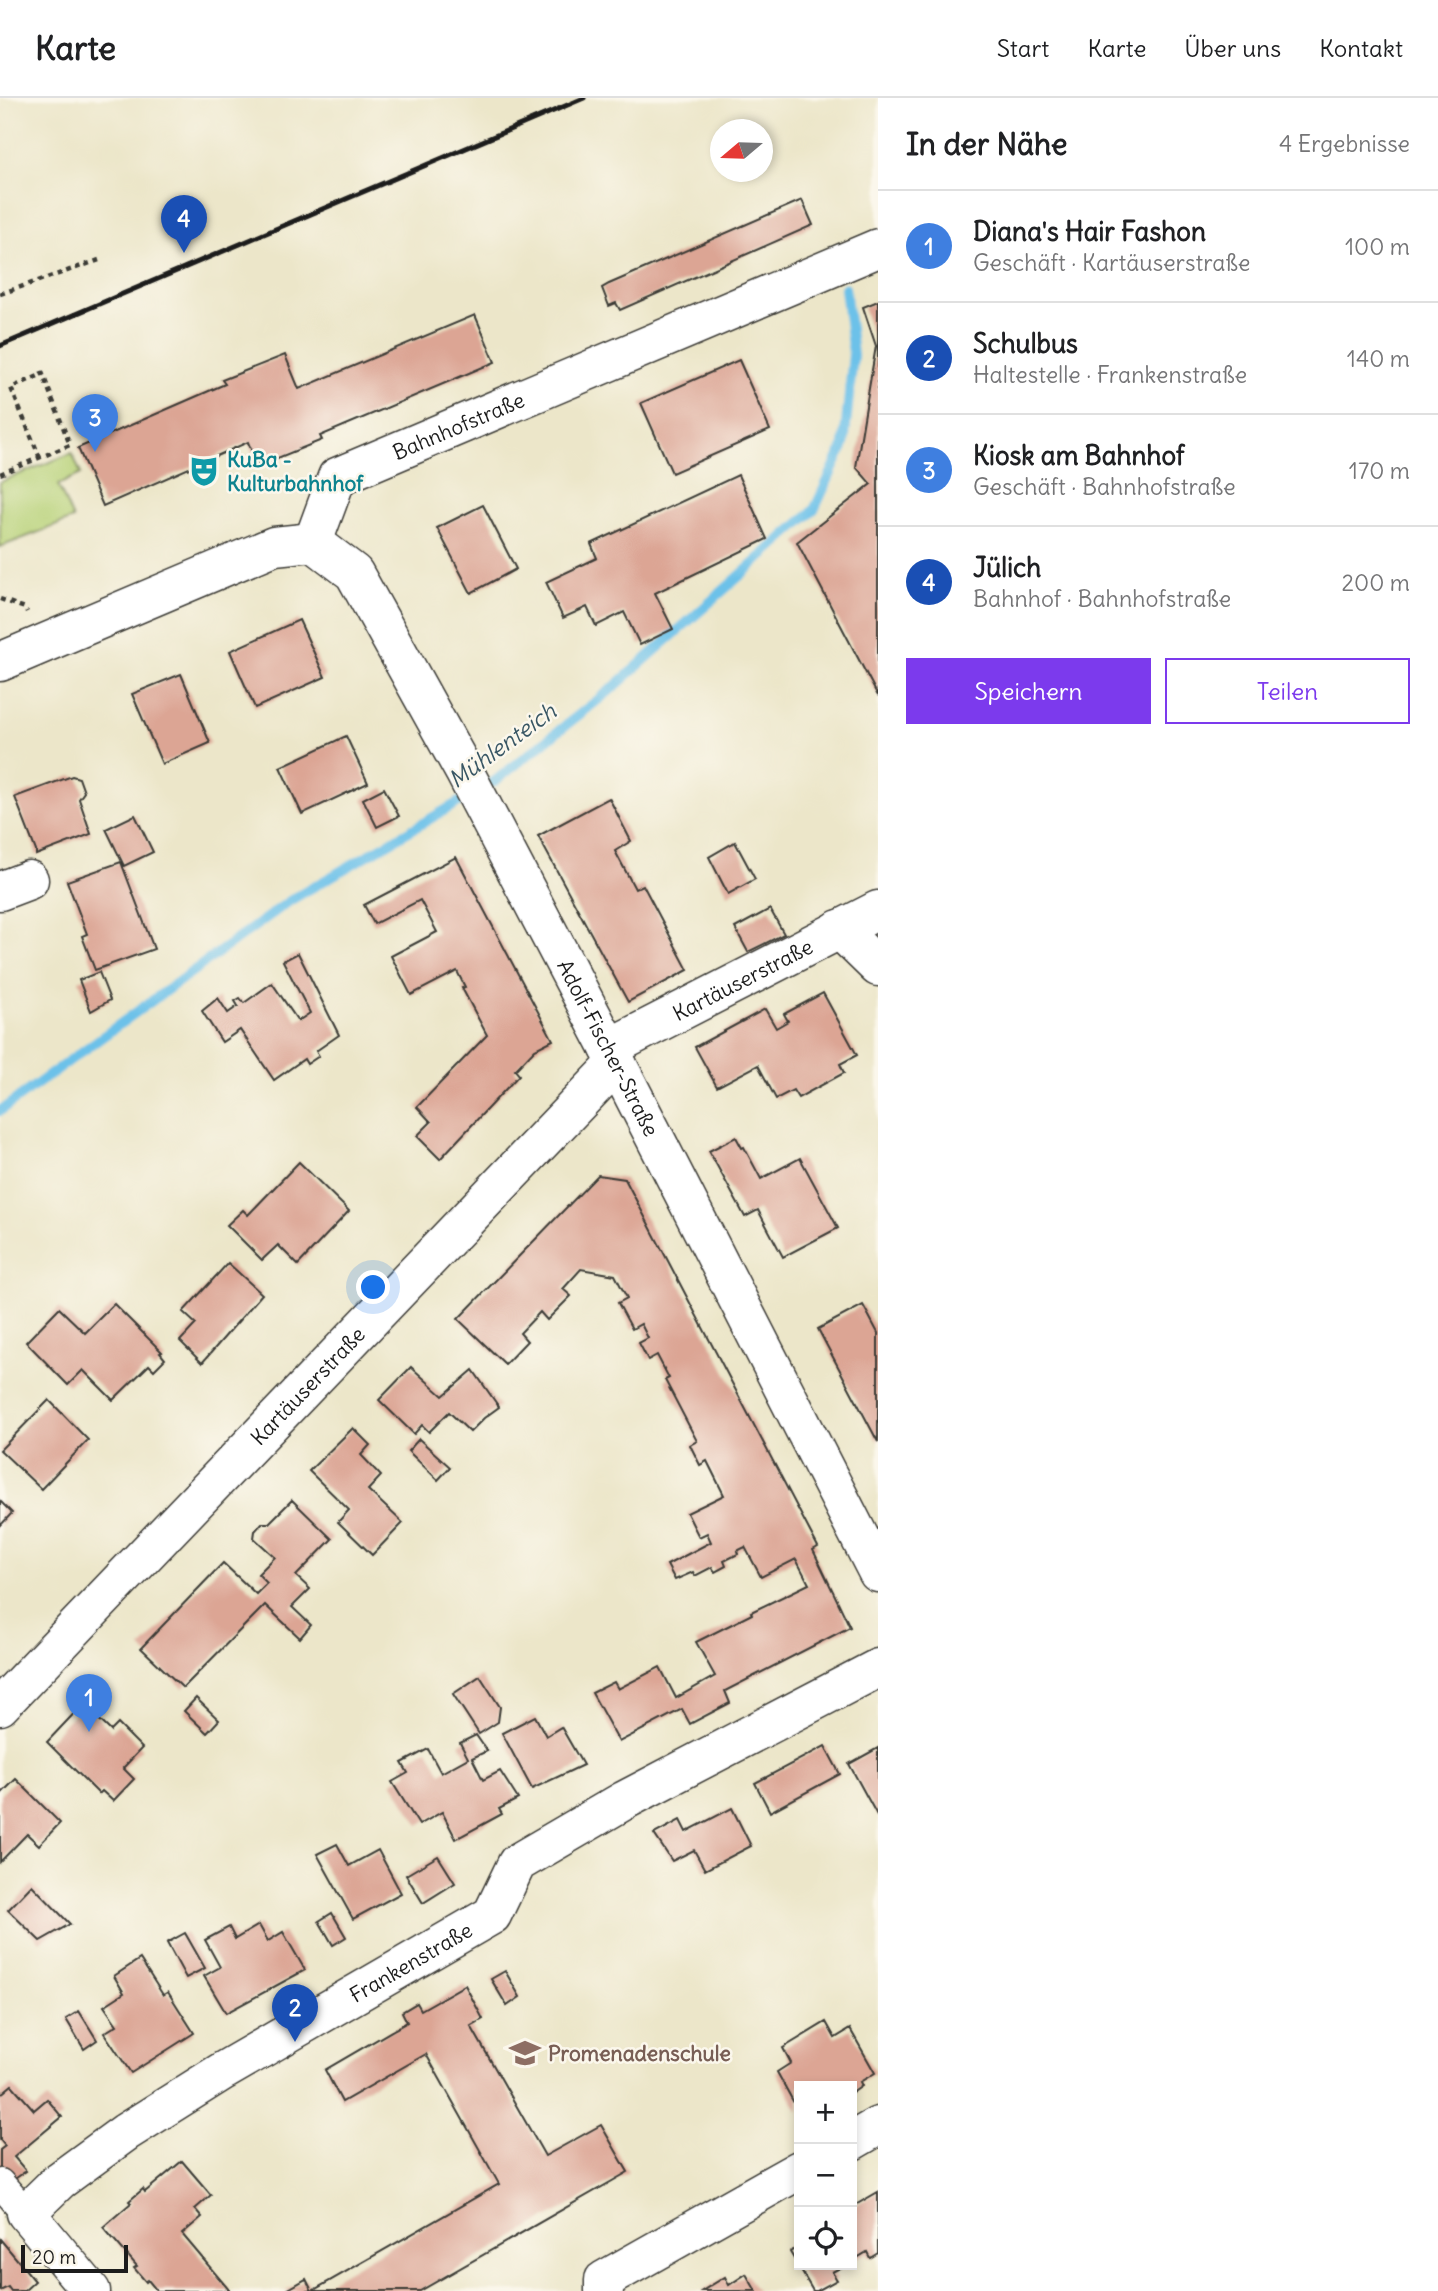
<!DOCTYPE html>
<html lang="de">
<head>
<meta charset="utf-8">
<style>
  :root { --surface:#fff; --page:#f2f2f2; --text:#202124; --muted:#757577; --line:#e0e0e0; --accent:#7c3aed }
  body { margin:0; font-family:Delius,sans-serif; background:var(--page); color:var(--text) }
  .controls { position:absolute; right:21px; bottom:21px; display:grid; overflow:hidden; border-radius:0px; box-shadow:0 4px 10px #0003 }
  .controls button { width:63px; height:63px; display:grid; place-items:center; padding:0; border:0; border-bottom:2px solid var(--line); background:var(--surface); color:var(--text); font:35px sans-serif }
  .compass { position:absolute; left:710px; top:21px; width:63px; height:63px; border-radius:50%; background:var(--surface); box-shadow:0 4px 10px #0003; rotate:251deg }
  .scale { position:absolute; left:21px; bottom:18px; width:107px; box-sizing:border-box; padding-left:7px; border:4px solid #1c1c1c; border-top:0; font-size:19px; line-height:24px; white-space:nowrap; color:#1c1c1c; -webkit-text-stroke:5px #fbf7ec; paint-order:stroke }
  .you { position:absolute; left:374px; top:1190px; width:24px; height:24px; margin:-18px; border:5px solid #fff; border-radius:50%; background:#1a73e8; box-shadow:0 0 0 10px #1a73e833 }
  .badge { display:grid; place-items:center; width:46px; height:46px; border-radius:50%; background:var(--accent); color:#fff; font-size:23px; font-weight:700 }
  .pin { position:absolute; translate:-50% -58px; filter:drop-shadow(0 2px 4px #0008) }
  .pin::after { content:''; position:absolute; top:37px; width:24px; height:21px; background:inherit; clip-path:polygon(0 0,100% 0,50% 100%) }
  .list { margin:0; padding:0; list-style:none }
  h2 { display:flex; justify-content:space-between; align-items:center; height:91px; margin:0; padding:0 28px; font-size:30px }
  h2 small { font-size:23px; font-weight:400; color:var(--muted) }
  .list li { display:grid; grid-template-columns:46px 1fr auto; gap:21px; align-items:center; box-sizing:border-box; height:112px; padding:0 28px; border-top:2px solid var(--line) }
  .list b { display:block; font-size:26px; white-space:nowrap }
  .list p { margin:0; font-size:23px; white-space:nowrap; color:var(--muted) }
  .list em { font-size:23px; font-style:normal; color:var(--muted) }
  .actions { display:flex; gap:14px; padding:21px 28px }
  .actions a { flex:1; padding:16px 0; border:2px solid var(--accent); border-radius:0px; text-align:center; font-size:24px; color:var(--accent) }
  .actions .main { background:var(--accent); color:#fff }
  .icon { flex:none; width:38px; height:38px; fill:none; stroke:currentColor; stroke-width:2; stroke-linecap:round; stroke-linejoin:round }
  .map { position:relative; flex:none; width:878px; height:2193px; overflow:hidden }
  header { display:flex; align-items:center; gap:42px; box-sizing:border-box; height:98px; padding:0 35px; background:var(--surface); border-bottom:2px solid var(--line) }
  header strong { font-size:33px }
  nav { display:flex; gap:38px; margin-inline-start:auto; font-size:24px }
  main { display:flex }
  aside { flex:1; background:var(--surface) }
  .map>svg:first-child { display:block }
  .green { fill:#b7d177; stroke:#6a764a; stroke-width:2 }
  .lines { fill:none; stroke-linecap:round; stroke-linejoin:round }
  .stream { stroke:#6cc1e9; stroke-width:10 }
  .building { fill:#dca594 }
  .pedestrian-casing { stroke:#3b3a36; stroke-width:31 }
  .minor-casing { stroke:#3b3a36; stroke-width:41 }
  .path { stroke:#3b3a36; stroke-width:4.5; stroke-dasharray:5 5; stroke-linecap:butt }
  .pedestrian { stroke:#fff; stroke-width:28 }
  .minor { stroke:#fff; stroke-width:38 }
  .rail { stroke:#1c1c1c; stroke-width:5 }
  .labels { text-anchor:middle; dominant-baseline:central; stroke-width:5; stroke-linejoin:round; paint-order:stroke }
  .street-label { font-size:21px; fill:#1c1c1c; stroke:#fbf7ec }
  .culture-label { font-size:21px; font-weight:bold; fill:#0d838f; stroke:#fbf7ec; text-anchor:start }
  .education-label { font-size:21px; font-weight:bold; fill:#785e54; stroke:#fbf7ec; text-anchor:start }
  .water-label { font-size:23px; font-style:italic; fill:#385664; stroke:#fbf7ec }
</style>
</head>
<body>
<header>
<strong>Karte</strong>
<nav><a>Start</a><a>Karte</a><a>Über uns</a><a>Kontakt</a></nav>
</header>
<main>
<div class="map">
<svg width="878" height="2193" viewBox="0 0 878 2193">
  <rect width="100%" height="100%" fill="#fbf7ec"/>
  <filter id="ink" filterUnits="userSpaceOnUse"><feTurbulence type="fractalNoise" baseFrequency=".0143" numOctaves="2"/><feDisplacementMap in="SourceGraphic" scale="14" xChannelSelector="R" yChannelSelector="G"/><feConvolveMatrix kernelMatrix="1 2 1 2 8 2 1 2 1" color-interpolation-filters="sRGB"/></filter>
  <filter id="wash" filterUnits="userSpaceOnUse"><feTurbulence type="fractalNoise" baseFrequency=".00686" numOctaves="4" result="noise"/><feDisplacementMap in="SourceGraphic" scale="28" xChannelSelector="R" yChannelSelector="G"/><feGaussianBlur stdDeviation="1.57" result="paint"/><feColorMatrix in="noise" values="0 0 0 0 0 0 0 0 0 0 0 0 0 0 0 0 0 1.4 0 .05"/><feComposite in="paint" operator="in"/></filter>
  <g filter="url(#wash)">
    <rect width="100%" height="100%" fill="#ece6c9"/>
    <polygon class="green" points="72,355 81,376 58,387 73,421 0,449 0,384"/>
    <g class="lines">
      <polyline class="stream" points="0,1013 291,802 495,683 613,590 814,412 844,347 853,257 845,190"/>
    </g>
    <g id="blocks">
      <g class="building">
        <polygon points="802,102 813,127 620,212 616,205 609,208 602,190 609,186"/>
        <polygon points="878,203 878,598 797,444 871,386 856,369 876,248 863,209"/>
        <polygon points="475,217 495,264 320,338 322,342 258,368 248,344 103,408 78,350 225,286 222,282 285,257 299,291"/>
        <polygon points="739,262 770,332 672,375 641,305"/>
        <polygon points="738,377 767,441 655,495 673,531 640,547 624,514 596,528 587,509 563,520 546,484 597,460 591,446"/>
        <polygon points="483,407 516,471 471,495 437,430"/>
        <polygon points="299,522 325,579 255,610 230,553"/>
        <polygon points="181,576 210,645 162,666 132,596"/>
        <polygon points="346,638 368,685 302,716 280,669"/>
        <polygon points="72,678 79,680 84,694 79,701 91,736 36,757 36,753 15,699"/>
        <polygon points="384,690 399,718 377,729 363,701"/>
        <polygon points="609,700 631,743 615,753 635,791 643,787 688,872 628,904 538,738"/>
        <polygon points="135,717 153,754 124,768 106,731"/>
        <polygon points="735,744 755,781 728,796 709,759"/>
        <polygon points="456,759 553,942 535,951 515,972 519,977 440,1061 417,1038 431,1024 417,1009 487,937 462,890 465,889 457,873 411,897 391,858 437,834 420,802 374,826 364,807"/>
        <polygon points="121,764 154,851 95,872 82,838 87,836 67,783"/>
        <polygon points="770,811 784,836 748,854 735,830"/>
        <polygon points="298,855 339,937 316,953 319,958 307,966 304,961 274,982 240,932 222,944 202,913 218,900 228,915 238,908 235,903 240,900 244,905 272,885 298,923 310,915 283,863"/>
        <polygon points="99,874 110,902 91,913 79,882"/>
        <polygon points="823,895 857,957 840,966 844,975 798,1000 793,992 776,1001 758,967 717,989 695,949 765,911 776,930 788,923 784,916"/>
        <polygon points="736,1039 742,1050 744,1049 761,1081 800,1060 838,1130 783,1159 758,1112 745,1119 709,1053"/>
        <polygon points="299,1064 349,1113 298,1167 278,1147 262,1162 227,1127 243,1112 248,1117"/>
        <polygon points="598,1077 625,1081 818,1449 813,1452 850,1529 725,1593 730,1605 690,1626 682,1611 619,1644 592,1595 614,1584 618,1591 660,1569 676,1600 715,1578 696,1544 752,1516 751,1514 809,1486 796,1461 761,1479 745,1449 737,1453 738,1456 724,1463 726,1468 715,1474 712,1469 695,1478 693,1474 675,1482 667,1467 711,1444 707,1435 699,1439 687,1415 724,1397 707,1363 700,1367 690,1347 697,1343 665,1282 669,1280 657,1257 648,1262 639,1245 648,1240 641,1226 632,1231 618,1205 627,1200 615,1177 581,1171 563,1191 571,1198 547,1222 540,1214 520,1235 527,1243 505,1266 458,1221"/>
        <polygon points="228,1165 262,1196 202,1265 180,1243 196,1226 183,1214"/>
        <polygon points="114,1206 162,1254 160,1255 165,1261 154,1272 149,1267 113,1302 83,1272 68,1287 26,1244 59,1210 85,1235"/>
        <polygon points="863,1207 878,1235 878,1344 818,1231"/>
        <polygon points="411,1269 443,1298 473,1272 499,1309 484,1320 470,1334 449,1314 429,1334 422,1327 414,1336 379,1302"/>
        <polygon points="49,1302 88,1342 41,1391 0,1352"/>
        <polygon points="353,1330 370,1347 361,1357 381,1378 368,1392 403,1425 372,1457 338,1424 349,1412 309,1373"/>
        <polygon points="419,1341 450,1369 438,1382 408,1353"/>
        <polygon points="292,1402 332,1441 296,1478 310,1491 292,1509 311,1527 300,1540 265,1507 183,1590 141,1550 223,1465 256,1496 267,1485 258,1476 275,1459 254,1440 255,1433 262,1425 269,1425"/>
        <polygon points="0,1403 12,1415 0,1428"/>
        <polygon points="480,1578 500,1609 498,1624 479,1636 453,1596"/>
        <polygon points="196,1600 219,1622 207,1635 184,1613"/>
        <polygon points="83,1606 111,1633 118,1626 142,1650 123,1670 134,1681 113,1703 102,1693 99,1696 47,1644"/>
        <polygon points="535,1618 546,1638 561,1629 583,1667 532,1691 502,1635"/>
        <polygon points="476,1637 487,1653 472,1660 483,1682 500,1673 518,1701 499,1711 502,1716 456,1741 442,1714 419,1727 392,1684 408,1675 402,1665 428,1651 441,1675 468,1660 460,1645"/>
        <polygon points="825,1648 840,1676 770,1714 755,1685"/>
        <polygon points="878,1650 878,1719 849,1666"/>
        <polygon points="16,1681 60,1725 39,1747 27,1736 0,1764 0,1697"/>
        <polygon points="732,1710 751,1748 705,1772 694,1752 672,1763 654,1736 680,1722 686,1734"/>
        <polygon points="337,1746 349,1768 378,1752 401,1795 353,1821 317,1756"/>
        <polygon points="438,1758 455,1785 423,1805 406,1777"/>
        <polygon points="32,1787 70,1826 40,1843 8,1812"/>
        <polygon points="332,1815 346,1839 333,1847 319,1823"/>
        <polygon points="259,1827 268,1843 283,1834 305,1872 226,1915 204,1878 220,1869 205,1842 229,1829 235,1841"/>
        <polygon points="185,1835 205,1870 186,1880 167,1845"/>
        <polygon points="140,1861 163,1897 168,1894 194,1935 131,1975 104,1935 117,1927 104,1908 124,1895 114,1878"/>
        <polygon points="505,1873 520,1899 507,1908 491,1881"/>
        <polygon points="465,1887 483,1921 471,1928 545,2058 601,2027 628,2074 420,2193 285,2193 306,2181 312,2193 499,2086 426,1956 342,2004 325,1972 407,1924 402,1914 417,1905 421,1912"/>
        <polygon points="79,1913 97,1942 84,1951 66,1921"/>
        <polygon points="826,1924 835,1940 850,1931 875,1975 860,1984 862,1988 852,1995 852,1988 799,1988 799,2014 777,1974 791,1965 783,1950"/>
        <polygon points="12,1987 34,2012 47,2001 62,2019 14,2059 26,2073 9,2085 0,2074 0,2052 5,2048 0,2042 0,1997"/>
        <polygon points="182,2063 211,2097 195,2111 202,2119 182,2136 230,2193 157,2193 148,2182 146,2184 134,2170 137,2168 103,2129 131,2105 129,2103 143,2091 145,2094"/>
        <polygon points="878,2094 878,2155 870,2160 867,2154 852,2163 852,2109"/>
        <polygon points="0,2141 35,2183 24,2193 11,2193 8,2189 0,2193"/>
        <polygon points="799,2148 799,2167 846,2167 832,2174 837,2182 817,2193 813,2193 790,2154"/>
        <polygon points="746,2176 756,2193 702,2193 725,2179 729,2187"/>
      </g>
    </g>
  </g>
  <g filter="url(#ink)">
    <use href="#blocks" fill-opacity="0" stroke="#3b3a36" stroke-width="2"/>
    <g class="lines">
      <defs>
        <polyline id="pedestrian" points="0,2085 26,2115"/>
        <g id="minor">
          <path id="s1" d="M313,444L354,475L464,673L609,950L878,1475"/>
          <path id="s2" d="M313,444L337,379L878,150"/>
          <polyline points="0,564 274,448 313,444"/>
          <polyline points="0,793 29,782"/>
          <polyline points="839,831 878,869"/>
          <path id="s3" d="M609,950L878,812"/>
          <path id="s4" d="M0,1608L617,965"/>
          <polyline points="852,2043 878,2028"/>
          <path id="s5" d="M91,2193L26,2115L59,2083L126,2034L223,1973L492,1817L517,1765L625,1702L878,1570"/>
          <polyline points="604,2193 604,2182 799,2072"/>
        </g>
      </defs>
      <use href="#pedestrian" class="pedestrian-casing"/>
      <use href="#minor" class="minor-casing"/>
      <g class="path">
        <polyline points="0,196 99,162"/>
        <polyline points="40,360 11,290 43,276"/>
        <polyline points="0,376 70,347 40,269"/>
        <polyline points="0,501 25,510 27,514"/>
      </g>
      <use href="#pedestrian" class="pedestrian"/>
      <use href="#minor" class="minor"/>
      <polyline class="rail" points="0,248 584,0"/>
    </g>
  </g>
  <defs>
    <symbol id="theatre-bare" viewBox="-9 -9 18 18"><path d="M-5-5.5Q0-4 5-5.5V0Q5 5 0 6Q-5 5-5 0ZM-3.3-2.5H-1v1.5H-3.3ZM1-2.5H3.3v1.5H1ZM-2.8 1Q0 5.5 2.8 1Z" fill="#0f9aa8" stroke="#fbf7ec" stroke-width="2.5" paint-order="stroke"/></symbol>
    <symbol id="school-bare" viewBox="-9 -9 18 18"><path d="M0-5L7-2L0 1L-7-2ZM-4 1L0 2.5L4 1V4Q0 6-4 4Z" fill="#8d6e63" stroke="#fbf7ec" stroke-width="2.5" paint-order="stroke"/></symbol>
  </defs>
  <g fill-rule="evenodd">
    <use href="#theatre-bare" x="182" y="351" width="44" height="44"/>
    <use href="#school-bare" x="503" y="1933" width="44" height="44"/>
  </g>
  <g class="labels">
    <g class="street-label">
      <text stroke="none"><textPath href="#s2" startOffset="201">Bahnhofstraße</textPath></text>
      <text stroke="none"><textPath href="#s3" startOffset="150">Kartäuserstraße</textPath></text>
      <text stroke="none"><textPath href="#s1" startOffset="590">Adolf-Fischer-Straße</textPath></text>
      <text stroke="none"><textPath href="#s4" startOffset="444">Kartäuserstraße</textPath></text>
      <text stroke="none"><textPath href="#s5" startOffset="562">Frankenstraße</textPath></text>
    </g>
    <g class="culture-label">
      <text x="227" y="361">KuBa -<tspan x="227" dy="24">Kulturbahnhof</tspan></text>
    </g>
    <g class="education-label">
      <text x="548" y="1955">Promenadenschule</text>
    </g>
    <g class="water-label">
      <text transform="translate(502 647) rotate(-36)">Mühlenteich</text>
    </g>
  </g>
</svg>
<div class="controls">
<button>+</button>
<button>−</button>
<button><svg class="icon" aria-label="locate" viewBox="0 0 24 24"><circle cx="12" cy="12" r="6"/><path d="M12 2v4M12 18v4M2 12h4M18 12h4"/></svg></button>
</div>
<svg class="compass" viewBox="-18 -18 36 36"><path d="M0-13l5 13h-10z" fill="#e53935"/><path d="M0 13l5-13h-10z" fill="#757577"/></svg>
<div class="scale">20 m</div>
<div class="you"></div>
<div class="pin badge" style="left:89px;top:1634px;background:#3f7fe0">1</div>
<div class="pin badge" style="left:295px;top:1944px;background:#1a4fb4">2</div>
<div class="pin badge" style="left:95px;top:354px;background:#3f7fe0">3</div>
<div class="pin badge" style="left:184px;top:155px;background:#1a4fb4">4</div>
</div>
<aside>
<h2>In der Nähe<small>4 Ergebnisse</small></h2>
<ul class="list">
<li><span class="badge" style="background:#3f7fe0">1</span><div><b>Diana's Hair Fashon</b><p>Geschäft · Kartäuserstraße</p></div><em>100 m</em></li>
<li><span class="badge" style="background:#1a4fb4">2</span><div><b>Schulbus</b><p>Haltestelle · Frankenstraße</p></div><em>140 m</em></li>
<li><span class="badge" style="background:#3f7fe0">3</span><div><b>Kiosk am Bahnhof</b><p>Geschäft · Bahnhofstraße</p></div><em>170 m</em></li>
<li><span class="badge" style="background:#1a4fb4">4</span><div><b>Jülich</b><p>Bahnhof · Bahnhofstraße</p></div><em>200 m</em></li>
</ul>
<div class="actions"><a class="main">Speichern</a><a>Teilen</a></div>
</aside>
</main>
</body>
</html>
